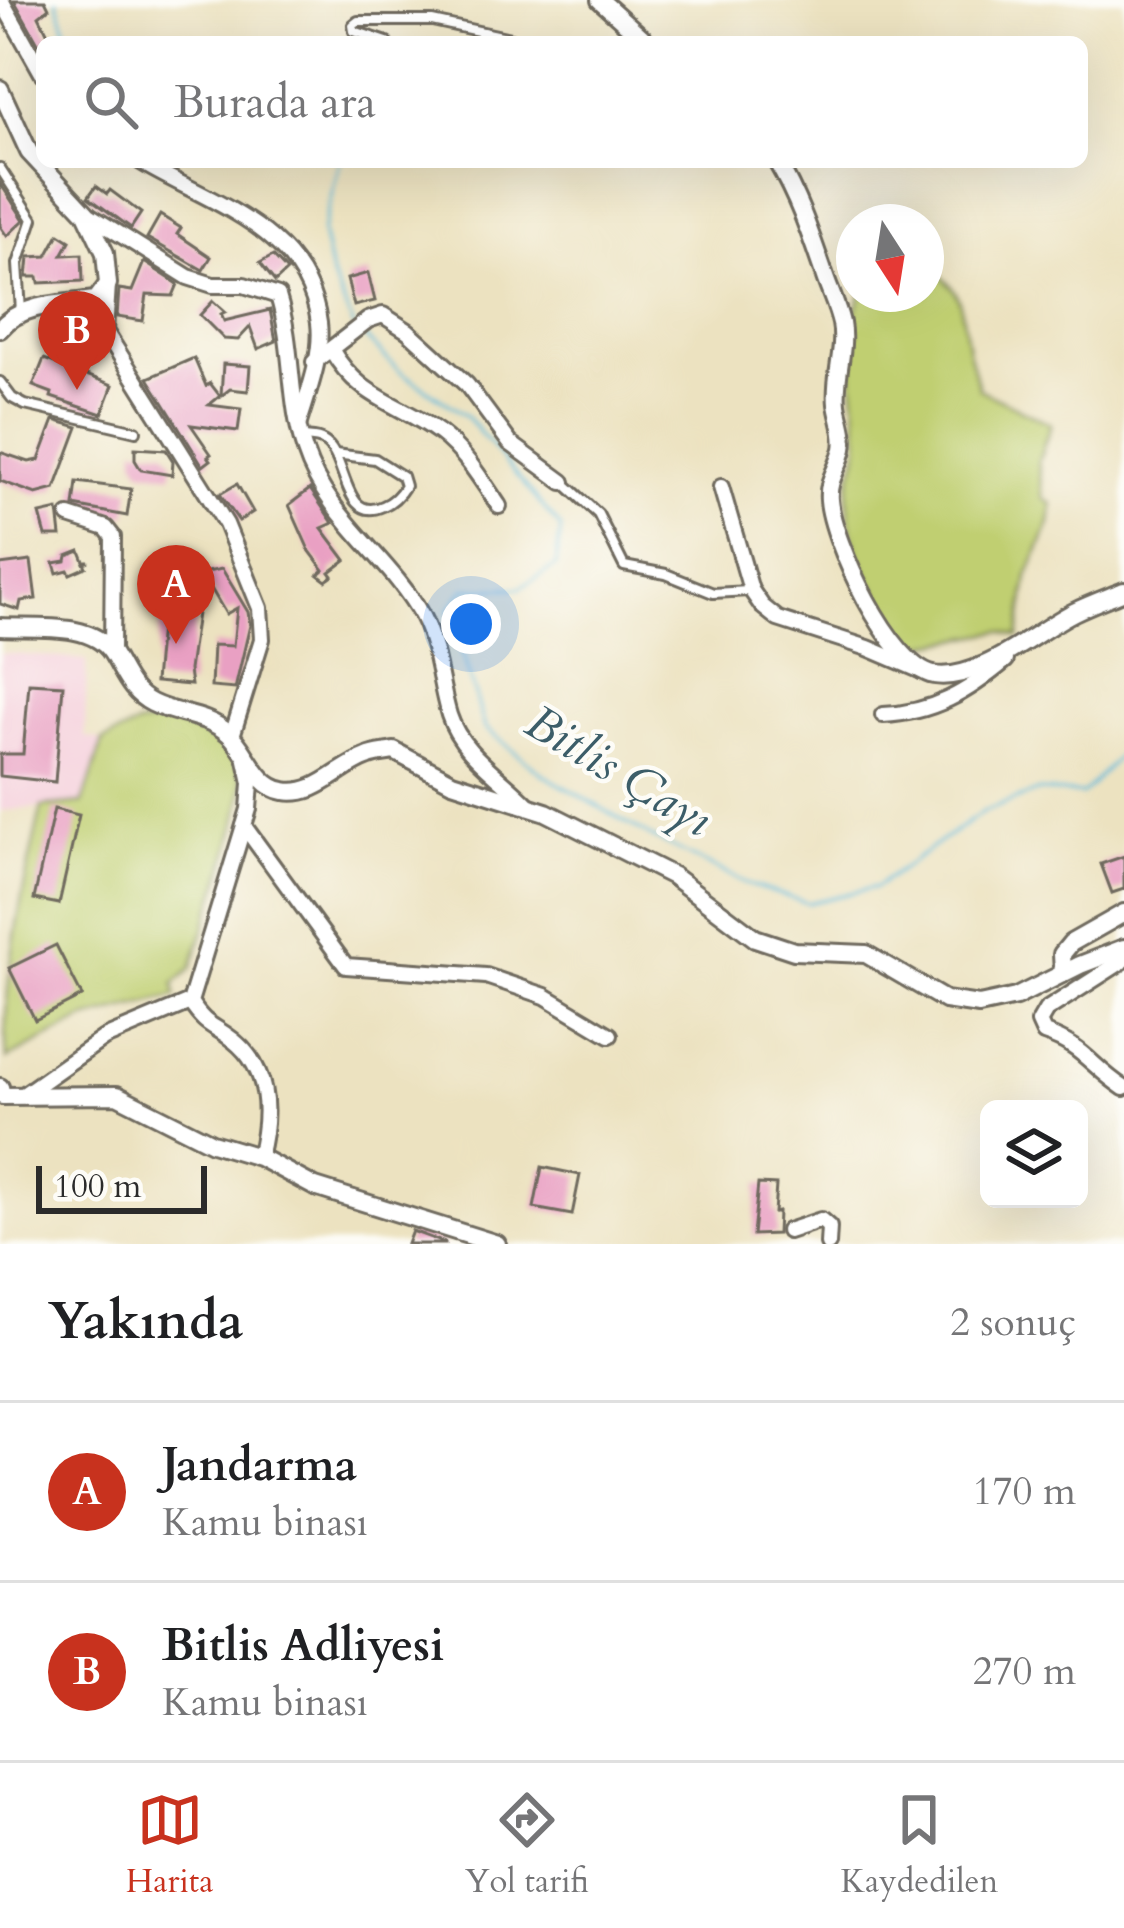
<!DOCTYPE html>
<html lang="tr">
<head>
<meta charset="utf-8">
<style>
  :root { --surface:#fff; --page:#f6f6f6; --text:#202124; --muted:#757577; --line:#e0e0e0; --accent:#c8321e }
  body { margin:0; font-family:Cardo,serif; background:var(--page); color:var(--text) }
  .controls { position:absolute; right:36px; bottom:36px; display:grid; overflow:hidden; border-radius:18px; box-shadow:0 12px 48px #0002 }
  .controls button { width:108px; height:108px; display:grid; place-items:center; padding:0; border:0; border-bottom:3px solid var(--line); background:var(--surface); color:var(--text); font:60px sans-serif }
  .compass { position:absolute; left:836px; top:204px; width:108px; height:108px; border-radius:50%; background:var(--surface); box-shadow:0 12px 48px #0002; rotate:168deg }
  .scale { position:absolute; left:36px; bottom:30px; width:171px; box-sizing:border-box; padding-left:12px; border:6px solid #2b2b2b; border-top:0; font-size:33px; line-height:42px; white-space:nowrap; color:#2b2b2b; -webkit-text-stroke:9px #fdfcf7; paint-order:stroke }
  .you { position:absolute; left:471px; top:624px; width:42px; height:42px; margin:-30px; border:9px solid #fff; border-radius:50%; background:#1a73e8; box-shadow:0 0 0 18px #1a73e833 }
  .badge { display:grid; place-items:center; width:78px; height:78px; border-radius:50%; background:var(--accent); color:#fff; font-size:39px; font-weight:700 }
  .pin { position:absolute; translate:-50% -99px; filter:drop-shadow(0 3px 6px #0008) }
  .pin::after { content:''; position:absolute; top:63px; width:42px; height:36px; background:inherit; clip-path:polygon(0 0,100% 0,50% 100%) }
  .list { margin:0; padding:0; list-style:none }
  h2 { display:flex; justify-content:space-between; align-items:center; height:156px; margin:0; padding:0 48px; font-size:51px }
  h2 small { font-size:39px; font-weight:400; color:var(--muted) }
  .list li { display:grid; grid-template-columns:78px 1fr auto; gap:36px; align-items:center; box-sizing:border-box; height:180px; padding:0 48px; border-top:3px solid var(--line) }
  .list b { display:block; font-size:45px; white-space:nowrap }
  .list p { margin:0; font-size:39px; white-space:nowrap; color:var(--muted) }
  .list em { font-size:39px; font-style:normal; color:var(--muted) }
  .icon { flex:none; width:66px; height:66px; fill:none; stroke:currentColor; stroke-width:2; stroke-linecap:round; stroke-linejoin:round }
  .map { position:relative; flex:none; width:1124px; height:1244px; overflow:hidden }
  .search { position:absolute; background:var(--surface); box-shadow:0 12px 48px #0002; left:36px; right:36px; top:36px; height:132px; display:flex; align-items:center; gap:30px; box-sizing:border-box; padding:0 42px; border-radius:18px; color:var(--muted); font-size:45px }
  .sheet { height:516px; background:var(--surface) }
  nav { display:flex; justify-content:space-around; align-items:center; box-sizing:border-box; height:168px; border-top:3px solid var(--line); background:var(--surface); font-size:33px; color:var(--muted) }
  nav a { display:grid; justify-items:center; gap:6px }
  nav .on { color:var(--accent) }
  .map>svg:first-child { display:block }
  .built { fill:#f5cfdb }
  .green { fill:#c0cf71; stroke:#767d4e; stroke-width:3 }
  .lines { fill:none; stroke-linecap:round; stroke-linejoin:round }
  .stream { stroke:#5bbad9; stroke-width:3 }
  .building { fill:#e9a0c3 }
  .service-casing { stroke:#6f6b5f; stroke-width:14 }
  .minor-casing { stroke:#6f6b5f; stroke-width:20 }
  .tertiary-casing { stroke:#6f6b5f; stroke-width:22 }
  .service { stroke:#fff; stroke-width:8 }
  .minor { stroke:#fff; stroke-width:14 }
  .tertiary { stroke:#fff; stroke-width:16 }
  .labels { text-anchor:middle; dominant-baseline:central; stroke-width:9; stroke-linejoin:round; paint-order:stroke }
  .water-label { font-size:48px; font-style:italic; fill:#3c5d68; stroke:#fdfcf7 }
</style>
</head>
<body>
<div class="map">
<svg width="1124" height="1244" viewBox="0 0 1124 1244">
  <rect width="100%" height="100%" fill="#fdfcf7"/>
  <filter id="ink" filterUnits="userSpaceOnUse"><feTurbulence type="fractalNoise" baseFrequency=".00833" numOctaves="2"/><feDisplacementMap in="SourceGraphic" scale="24" xChannelSelector="R" yChannelSelector="G"/><feConvolveMatrix kernelMatrix="1 2 1 2 8 2 1 2 1" color-interpolation-filters="sRGB"/></filter>
  <filter id="wash" filterUnits="userSpaceOnUse"><feTurbulence type="fractalNoise" baseFrequency=".004" numOctaves="4" result="noise"/><feDisplacementMap in="SourceGraphic" scale="48" xChannelSelector="R" yChannelSelector="G"/><feGaussianBlur stdDeviation="2.7" result="paint"/><feColorMatrix in="noise" values="0 0 0 0 0 0 0 0 0 0 0 0 0 0 0 0 0 1.4 0 .05"/><feComposite in="paint" operator="in"/></filter>
  <g filter="url(#wash)">
    <rect width="100%" height="100%" fill="#ece2c0"/>
    <polygon class="built" points="0,653 87,660 85,737 103,741 83,804 0,811"/>
    <g class="green">
      <path d="M926,264C966,290 960,307 968,350C971,363 976,376 979,389L1051,424L1038,461L1043,498L1052,504L1050,523L1028,577L1019,637L1001,631L912,647C880,598 848,557 848,496C848,477 859,460 859,441C856,387 842,348 861,294H926Z"/>
      <path d="M165,720C194,729 236,745 242,780C247,812 203,931 191,969L174,984L176,996L85,1019L7,1059C0,990 25,878 42,807L83,803L103,741L137,726Z"/>
    </g>
    <g class="lines">
      <g class="stream">
        <polyline points="57,0 70,42"/>
        <polyline points="340,162 322,232 331,275 354,327"/>
        <polyline points="361,333 398,370 465,415 561,528 556,566 520,588 464,589 449,610 485,728 544,775 655,839 752,886 808,903 876,887 983,812 1039,791 1083,794 1124,750"/>
      </g>
    </g>
    <g id="blocks">
      <g class="building">
        <polygon points="14,0 45,0 49,8 39,16 52,42 42,42 42,50"/>
        <polygon points="0,183 24,220 7,236 0,226"/>
        <polygon points="96,186 107,194 110,190 141,213 131,228 88,197"/>
        <polygon points="160,215 181,228 177,234 211,257 203,270 147,238"/>
        <polygon points="59,234 70,241 62,255 82,254 83,281 39,283 38,277 27,277 29,257 47,256"/>
        <polygon points="273,256 287,271 275,282 260,263"/>
        <polygon points="144,262 178,284 173,296 147,295 143,321 117,317 119,289 132,291"/>
        <polygon points="368,273 375,301 354,306 347,279"/>
        <polygon points="213,301 225,312 221,314 224,321 270,310 276,341 258,349 250,327 238,340 224,339 200,315"/>
        <polygon points="194,358 206,386 210,383 220,396 209,405 241,409 238,431 191,425 211,454 208,456 211,460 203,466 148,378"/>
        <polygon points="44,359 113,385 102,414 51,397 52,393 33,386"/>
        <polygon points="223,364 250,366 248,391 230,389 221,396"/>
        <polygon points="54,420 78,427 55,489 36,494 0,481 0,452 29,462 39,460"/>
        <polygon points="135,448 166,450 173,461 172,475 141,470 135,460"/>
        <polygon points="77,482 131,489 127,516 74,506"/>
        <polygon points="237,484 253,512 239,521 220,494"/>
        <polygon points="310,489 333,523 322,528 346,560 330,572 333,576 326,581 318,575 324,570 309,550 289,505"/>
        <polygon points="58,510 61,536 46,536 40,514"/>
        <polygon points="80,551 84,561 89,561 84,563 86,567 70,574 68,570 57,573 54,563 66,561 67,556"/>
        <polygon points="31,561 36,599 21,601 19,610 0,604 0,565"/>
        <polygon points="222,569 248,612 250,625 235,689 211,687 213,645 233,646 237,608 226,614 202,573"/>
        <polygon points="162,603 198,606 189,670 191,685 155,682"/>
        <polygon points="29,683 63,685 55,782 0,776 0,754 23,754"/>
        <polygon points="54,809 79,815 59,904 34,899"/>
        <polygon points="1124,856 1124,889 1112,893 1101,864"/>
        <polygon points="56,945 82,996 35,1020 9,968"/>
        <polygon points="542,1167 580,1175 572,1215 534,1208"/>
        <polygon points="758,1184 776,1185 774,1213 778,1212 777,1234 753,1235"/>
        <polygon points="412,1231 445,1243 445,1244 407,1244"/>
      </g>
    </g>
  </g>
  <g filter="url(#ink)">
    <use href="#blocks" fill-opacity="0" stroke="#6f6b5f" stroke-width="3"/>
    <g class="lines">
      <defs>
        <g id="service">
          <polyline points="387,42 354,31 353,25 358,21 432,21 529,42"/>
          <polyline points="0,168 33,219 18,264 21,312"/>
          <polyline points="0,382 12,398 25,405 136,431"/>
          <path d="M303,437C310,438 317,437 323,441C348,454 342,525 383,506C393,502 399,496 405,486L402,476L375,459L335,454"/>
          <polyline points="563,482 598,514 624,566 666,574 713,593 749,591"/>
        </g>
        <g id="minor">
          <polyline points="1,0 42,73"/>
          <path d="M141,162C211,204 307,229 319,323C323,355 308,393 299,423"/>
          <path d="M86,213L188,277L213,285H244L278,296C294,347 288,401 305,451C327,519 389,556 422,616C438,647 439,682 449,715C461,753 500,776 527,804"/>
          <polyline points="108,284 105,331 226,524 260,608 262,639 232,736"/>
          <path d="M331,349C359,399 398,402 440,433C465,452 482,481 499,506"/>
          <polyline points="314,362 368,320 383,315 408,331 467,385 510,443 563,482"/>
          <polyline points="721,487 751,590 762,606 778,619 868,648 922,671"/>
          <polyline points="69,516 106,528 113,537 112,652"/>
          <path d="M883,715C933,713 968,692 1006,660"/>
          <path d="M246,760L251,783L249,809L190,1002C207,1028 212,1023 233,1040C271,1070 270,1115 259,1157"/>
          <polyline points="244,826 346,966 486,976 545,996 610,1035"/>
          <path d="M1124,960L1046,1010L1039,1022L1044,1033C1084,1046 1090,1066 1124,1088"/>
          <polyline points="23,1095 104,1038 190,1002"/>
          <polyline points="788,1231 821,1220 829,1227 828,1244"/>
        </g>
        <g id="tertiary">
          <polyline points="600,0 647,42"/>
          <path d="M0,89L29,152L86,213L105,253L108,284L96,300C65,304 20,303 0,329"/>
          <path d="M777,162C798,197 810,233 823,271C828,288 837,305 841,323C846,350 834,376 837,404C839,419 846,434 843,449C839,468 827,479 829,500C832,541 890,667 934,675C979,682 1036,631 1074,612C1090,604 1107,598 1124,591"/>
          <path d="M0,627C34,629 92,621 112,653C124,672 130,692 152,703C178,716 204,713 228,733C247,749 256,787 284,791C316,797 339,767 367,757C375,753 386,753 394,751L452,782L546,812L673,876L755,938L794,951L866,954L945,1000L979,1005L1016,997L1080,965L1124,948"/>
          <polyline points="1063,973 1062,954 1071,943 1124,913"/>
          <polyline points="0,1087 2,1096 117,1095 212,1143 259,1157 315,1187 497,1244"/>
        </g>
      </defs>
      <use href="#service" class="service-casing"/>
      <use href="#minor" class="minor-casing"/>
      <use href="#tertiary" class="tertiary-casing"/>
      <use href="#service" class="service"/>
      <use href="#minor" class="minor"/>
      <use href="#tertiary" class="tertiary"/>
    </g>
  </g>
  <g class="labels">
    <g class="water-label">
      <text transform="translate(619 771) rotate(31)">Bitlis Çayı</text>
    </g>
  </g>
</svg>
<div class="controls">
<button><svg class="icon" aria-label="layers" viewBox="0 0 24 24"><path d="M12 4l9 5-9 5-9-5zM3 14l9 5 9-5"/></svg></button>
</div>
<svg class="compass" viewBox="-18 -18 36 36"><path d="M0-13l5 13h-10z" fill="#e53935"/><path d="M0 13l5-13h-10z" fill="#757577"/></svg>
<div class="scale">100 m</div>
<div class="you"></div>
<div class="pin badge" style="left:176px;top:644px">A</div>
<div class="pin badge" style="left:77px;top:390px">B</div>
<div class="search"><svg class="icon" aria-label="search" viewBox="0 0 24 24"><circle cx="10" cy="10" r="6"/><path d="M15 15l6 6"/></svg>Burada ara</div>
</div>
<section class="sheet">
<h2>Yakında<small>2 sonuç</small></h2>
<ul class="list">
<li><span class="badge">A</span><div><b>Jandarma</b><p>Kamu binası</p></div><em>170 m</em></li>
<li><span class="badge">B</span><div><b>Bitlis Adliyesi</b><p>Kamu binası</p></div><em>270 m</em></li>
</ul>
</section>
<nav>
<a class="on"><svg class="icon" aria-label="map" viewBox="0 0 24 24"><path d="M3 6l6-2 6 2 6-2v14l-6 2-6-2-6 2zM9 4v14M15 6v14"/></svg>Harita</a>
<a><svg class="icon" aria-label="directions" viewBox="0 0 24 24"><path d="M12 3l9 9-9 9-9-9zM9 14v-3h6M13 9l2 2-2 2"/></svg>Yol tarifi</a>
<a><svg class="icon" aria-label="saved" viewBox="0 0 24 24"><path d="M7 4h10v16l-5-4-5 4z"/></svg>Kaydedilen</a>
</nav>
</body>
</html>
